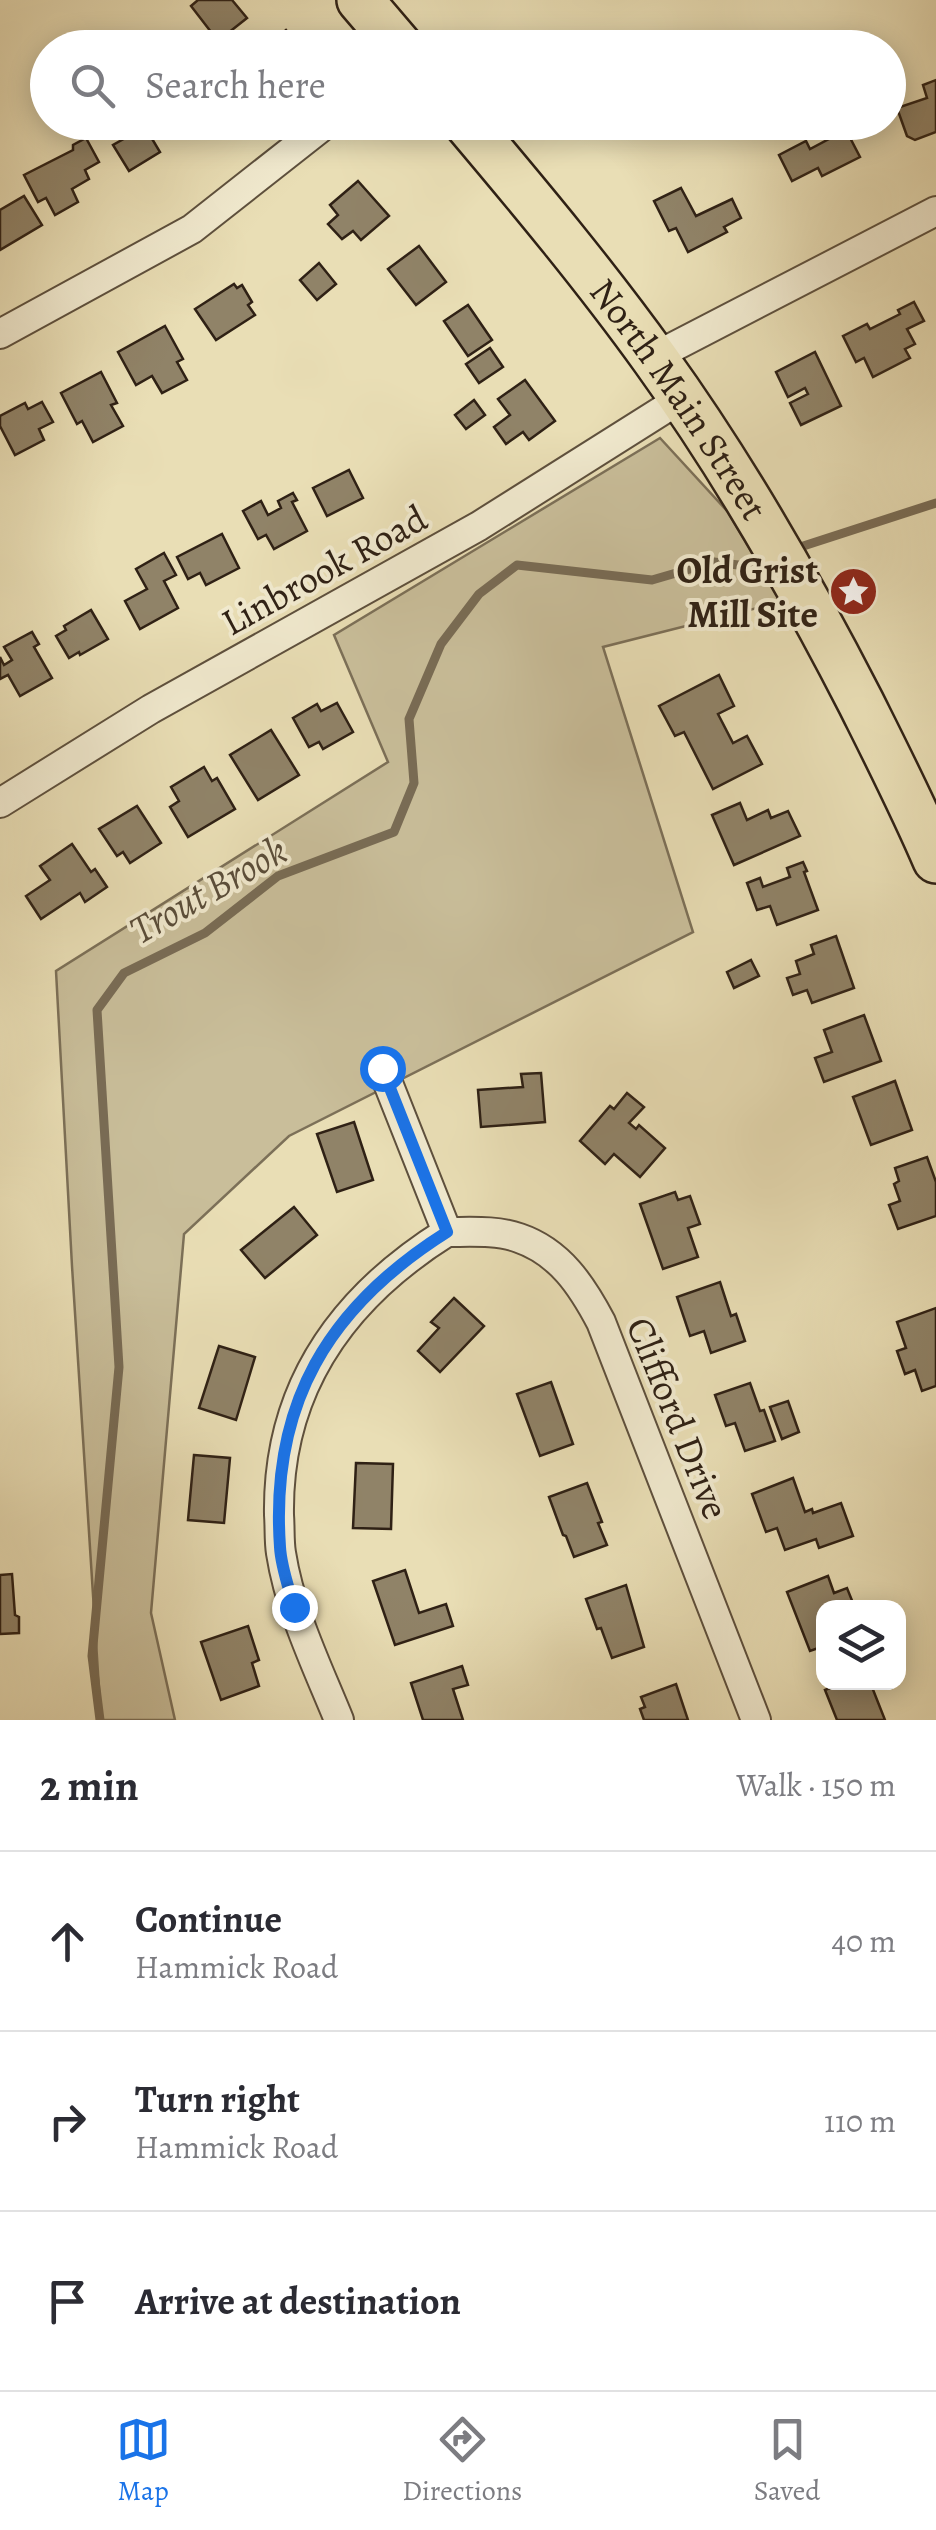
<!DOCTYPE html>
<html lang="en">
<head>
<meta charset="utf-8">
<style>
  :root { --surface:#fff; --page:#f7f7f7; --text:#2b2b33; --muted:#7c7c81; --line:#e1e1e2; --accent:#1a73e8 }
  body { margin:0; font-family:Alegreya,serif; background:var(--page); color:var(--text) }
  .controls { position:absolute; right:30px; bottom:30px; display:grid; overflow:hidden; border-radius:20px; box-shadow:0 5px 25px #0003 }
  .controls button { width:90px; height:90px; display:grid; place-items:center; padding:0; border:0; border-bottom:2px solid var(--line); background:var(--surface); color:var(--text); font:50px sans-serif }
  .stop { position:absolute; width:30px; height:30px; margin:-22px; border:8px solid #1a73e8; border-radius:50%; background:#fff }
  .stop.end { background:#1a73e8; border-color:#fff; box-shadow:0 2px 10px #0008 }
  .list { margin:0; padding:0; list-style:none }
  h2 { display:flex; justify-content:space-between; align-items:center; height:130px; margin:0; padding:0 40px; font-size:42px }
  h2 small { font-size:32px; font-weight:400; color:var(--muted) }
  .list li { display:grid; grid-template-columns:65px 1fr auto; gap:30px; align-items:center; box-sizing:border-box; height:180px; padding:0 40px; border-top:2px solid var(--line) }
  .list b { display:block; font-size:38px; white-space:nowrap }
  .list p { margin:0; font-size:32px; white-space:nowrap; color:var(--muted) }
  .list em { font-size:32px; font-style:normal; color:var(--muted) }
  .icon { flex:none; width:55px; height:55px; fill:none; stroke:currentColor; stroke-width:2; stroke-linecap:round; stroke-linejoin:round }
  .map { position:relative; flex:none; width:936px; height:1720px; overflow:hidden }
  .search { position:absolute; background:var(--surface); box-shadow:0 5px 25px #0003; left:30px; right:30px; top:30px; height:110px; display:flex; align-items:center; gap:25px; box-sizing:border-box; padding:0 35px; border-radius:55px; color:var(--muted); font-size:38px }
  .sheet { height:670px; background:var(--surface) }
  nav { display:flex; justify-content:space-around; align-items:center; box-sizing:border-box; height:140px; border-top:2px solid var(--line); background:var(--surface); font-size:28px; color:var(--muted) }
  nav a { display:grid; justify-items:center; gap:5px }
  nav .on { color:var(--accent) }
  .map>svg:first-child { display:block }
  .green { fill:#c9be9a; stroke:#7c7058; stroke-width:2.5 }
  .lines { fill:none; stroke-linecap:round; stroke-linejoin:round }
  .stream { stroke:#796c55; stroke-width:9 }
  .building { fill:#908368; stroke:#2f2115; stroke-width:2.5 }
  .minor-casing { stroke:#5e503d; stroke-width:32 }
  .primary-casing { stroke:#2f2115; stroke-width:50 }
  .minor { stroke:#f1eacf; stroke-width:28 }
  .primary { stroke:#e9deb5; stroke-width:45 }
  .route { stroke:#1a73e8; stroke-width:12 }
  .labels { text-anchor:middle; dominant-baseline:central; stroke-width:8; stroke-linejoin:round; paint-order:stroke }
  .street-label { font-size:38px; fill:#2f2115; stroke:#f1eacf }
  .poi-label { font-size:38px; font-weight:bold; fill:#2f2115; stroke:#f1eacf; text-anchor:end }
  .water-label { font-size:40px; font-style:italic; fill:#5a4d3a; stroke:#f1eacf }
</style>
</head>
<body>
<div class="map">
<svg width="936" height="1720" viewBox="0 0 936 1720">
  <rect width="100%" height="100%" fill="#e9deb5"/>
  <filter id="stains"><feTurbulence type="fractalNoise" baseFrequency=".002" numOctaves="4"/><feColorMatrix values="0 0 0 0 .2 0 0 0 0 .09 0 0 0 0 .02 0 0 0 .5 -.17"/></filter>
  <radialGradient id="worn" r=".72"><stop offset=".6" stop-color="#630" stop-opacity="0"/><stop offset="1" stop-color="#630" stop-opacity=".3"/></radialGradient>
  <polygon class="green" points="660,438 728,512 781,602 603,647 693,932 289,1136 184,1234 151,1613 175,1720 101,1720 72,1266 56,971 388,762 334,635"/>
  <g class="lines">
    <g class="stream">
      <polyline points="791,550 936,503"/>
      <polyline points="100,1720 92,1656 119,1367 97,1010 124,973 205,933 278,876 394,832 414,783 409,719 441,644 479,594 517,565 652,580 714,562 746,566 767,559"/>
    </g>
  </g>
  <g class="building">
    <polygon points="198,0 232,0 247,18 218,41 191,6"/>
    <polygon points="286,30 301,48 265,48"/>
    <polygon points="936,80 936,132 915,140 907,136 897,108 927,98 923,85"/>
    <polygon points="145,127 160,152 129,171 113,145"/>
    <polygon points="846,130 860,157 822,176 818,168 792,181 779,155 806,141 810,149"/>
    <polygon points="86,138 99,162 85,170 89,179 72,189 78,202 55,215 46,198 38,202 24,175 73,150 73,145"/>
    <polygon points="358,181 389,216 361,240 353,231 342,239 328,224 338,215 330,205"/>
    <polygon points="681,188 696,216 732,199 741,218 724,227 727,232 688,252 676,228 669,231 654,201"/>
    <polygon points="24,196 42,225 0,250 0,210"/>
    <polygon points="419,246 446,282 416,305 388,269"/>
    <polygon points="319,263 336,284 317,300 300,280"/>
    <polygon points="234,284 237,288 242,285 252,302 248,305 255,315 216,340 195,309"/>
    <polygon points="914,302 924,321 907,329 915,344 905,349 910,358 873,377 864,358 856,362 843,336 867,324 870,329 900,314 898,310"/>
    <polygon points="468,305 492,340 468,356 444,321"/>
    <polygon points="165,326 183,359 177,362 187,380 162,393 152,376 136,385 118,352"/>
    <polygon points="490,348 503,367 479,383 466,364"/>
    <polygon points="815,352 841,406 801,425 790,403 808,394 805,388 788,397 776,372"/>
    <polygon points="101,372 117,403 111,405 123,426 93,442 82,421 77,424 61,393"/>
    <polygon points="525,380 555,421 529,440 523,432 506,444 494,427 510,415 498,399"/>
    <polygon points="474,400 485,415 466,429 455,415"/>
    <polygon points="42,402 53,422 39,429 44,440 15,455 0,426 0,416 25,403 28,409"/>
    <polygon points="349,470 363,498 327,516 313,488"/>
    <polygon points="293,493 297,500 292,502 307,531 274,549 266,535 258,539 243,511 261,501 268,515 281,508 278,501"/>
    <polygon points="222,534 239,568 206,585 200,573 188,579 177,557"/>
    <polygon points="164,553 176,575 164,581 178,608 140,629 125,601 147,589 136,569"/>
    <polygon points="91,610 108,639 80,655 79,652 69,658 56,636 66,630 64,626"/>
    <polygon points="32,632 39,644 34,647 52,678 20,696 8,675 0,679 0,657 4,665 12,660 4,647"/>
    <polygon points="719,675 734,706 718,714 733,743 747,736 762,764 713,789 684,732 675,736 659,706"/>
    <polygon points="337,703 353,732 323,749 319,742 309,747 293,718 317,704 321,711"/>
    <polygon points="271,730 299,775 258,800 230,755"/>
    <polygon points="204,767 212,781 217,778 235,809 188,837 170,807 179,801 171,787"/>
    <polygon points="740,803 747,820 768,810 771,818 788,811 800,836 734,865 712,815"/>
    <polygon points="137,806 161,843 130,863 123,852 117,856 99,829"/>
    <polygon points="72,844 91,872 95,869 107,887 85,902 80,893 41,919 26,896 50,880 40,866"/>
    <polygon points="803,862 807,871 804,872 818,910 777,925 770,906 757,910 747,883 760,878 763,887 790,877 787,868"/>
    <polygon points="836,936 854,988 812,1003 807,990 793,995 787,978 800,974 796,961 814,954 811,945"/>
    <polygon points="751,960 759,976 734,988 727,972"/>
    <polygon points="864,1015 881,1061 824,1082 815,1058 832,1052 824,1030"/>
    <polygon points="541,1073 545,1122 481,1127 478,1090 523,1087 521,1074"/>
    <polygon points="895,1081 912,1130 871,1145 853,1097"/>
    <polygon points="627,1093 644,1107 629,1123 636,1129 639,1125 665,1148 640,1177 614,1154 605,1164 580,1141 610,1106 614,1109"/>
    <polygon points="354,1122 373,1180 337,1192 317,1134"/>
    <polygon points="927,1157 936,1182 936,1216 898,1229 889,1205 900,1201 894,1184 899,1181 895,1168"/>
    <polygon points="675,1192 678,1200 690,1196 700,1224 688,1228 698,1257 663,1269 640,1204"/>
    <polygon points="294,1207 317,1235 265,1278 241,1250"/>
    <polygon points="720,1282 731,1316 736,1314 745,1341 711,1353 704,1331 690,1336 677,1297"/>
    <polygon points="454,1298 484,1326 440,1372 418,1351 439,1328 431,1322"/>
    <polygon points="936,1308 936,1386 922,1391 915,1370 905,1374 897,1351 906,1348 897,1322"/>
    <polygon points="219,1346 255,1357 236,1420 199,1408"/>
    <polygon points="551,1382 573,1444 540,1456 517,1394"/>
    <polygon points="750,1383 760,1411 764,1410 775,1441 745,1451 735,1423 726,1426 715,1395"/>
    <polygon points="788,1401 799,1432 782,1439 770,1407"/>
    <polygon points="194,1455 230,1458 224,1523 188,1520"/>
    <polygon points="356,1463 393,1464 391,1529 353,1528"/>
    <polygon points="793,1478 805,1512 812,1509 813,1513 841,1503 853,1536 819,1548 816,1539 785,1550 777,1528 766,1532 752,1494"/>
    <polygon points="587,1483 602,1522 598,1523 607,1545 574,1557 566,1536 563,1535 549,1497"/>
    <polygon points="405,1570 419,1613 446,1604 453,1626 395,1645 373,1581"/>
    <polygon points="12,1574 15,1615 19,1617 19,1633 0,1634 0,1575"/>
    <polygon points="828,1576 834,1593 847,1588 855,1608 824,1608 824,1646 810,1651 787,1592"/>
    <polygon points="626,1585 644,1647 612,1658 601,1628 597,1629 586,1599"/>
    <polygon points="248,1626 259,1660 252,1663 259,1686 221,1700 201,1642"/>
    <polygon points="462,1666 468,1685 453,1689 463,1720 423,1720 411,1683"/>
    <polygon points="844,1682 870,1682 885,1720 837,1720 825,1690"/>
    <polygon points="676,1684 688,1720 644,1720 640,1709 645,1707 641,1697"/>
  </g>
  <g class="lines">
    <defs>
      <g id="minor">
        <polyline points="0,334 192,229 328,122"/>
        <polyline points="654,357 936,211"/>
        <polyline points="0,803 151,709 479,526 682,398"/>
        <path d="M447,1232C471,1232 497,1230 519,1238C560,1252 582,1286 601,1322L756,1720"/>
        <path d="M339,1720C317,1666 290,1611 281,1553C279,1541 280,1527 279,1515C277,1388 343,1297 447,1232L382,1068"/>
      </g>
      <g id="primary">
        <polyline points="360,0 401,48"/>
        <path id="s1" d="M466,122C531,199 596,277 655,359C733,467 800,584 861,703C887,755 913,806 936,860"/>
      </g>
    </defs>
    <use href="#minor" class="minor-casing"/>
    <use href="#primary" class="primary-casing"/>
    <use href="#minor" class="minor"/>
    <use href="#primary" class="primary"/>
  </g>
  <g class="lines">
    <path class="route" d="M294,1607C289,1588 281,1567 280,1547C270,1404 328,1307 447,1232L382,1068"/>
  </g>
  <defs>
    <symbol id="sight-disc" viewBox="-11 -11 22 22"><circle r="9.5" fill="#8f2418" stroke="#f1eacf"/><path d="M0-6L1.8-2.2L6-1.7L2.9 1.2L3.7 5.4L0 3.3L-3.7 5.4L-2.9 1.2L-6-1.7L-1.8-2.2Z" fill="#fff"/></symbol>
  </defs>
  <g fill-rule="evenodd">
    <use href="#sight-disc" x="826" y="564" width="55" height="55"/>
  </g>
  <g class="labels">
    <g class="street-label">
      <text stroke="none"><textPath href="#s1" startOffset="350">North Main Street</textPath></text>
      <text transform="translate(324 570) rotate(-29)">Linbrook Road</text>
      <text transform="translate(678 1418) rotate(68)">Clifford Drive</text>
    </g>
    <g class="poi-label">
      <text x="818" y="570">Old Grist<tspan x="818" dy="44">Mill Site</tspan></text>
    </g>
    <g class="water-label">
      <text transform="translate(208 890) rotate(-30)">Trout Brook</text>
    </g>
  </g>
  <rect width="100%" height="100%" filter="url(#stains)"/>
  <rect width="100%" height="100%" fill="url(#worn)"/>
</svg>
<div class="controls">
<button><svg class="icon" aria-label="layers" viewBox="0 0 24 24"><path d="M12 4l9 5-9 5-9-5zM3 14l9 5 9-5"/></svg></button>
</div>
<div class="stop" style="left:382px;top:1068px"></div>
<div class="stop end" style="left:294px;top:1607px"></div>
<div class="search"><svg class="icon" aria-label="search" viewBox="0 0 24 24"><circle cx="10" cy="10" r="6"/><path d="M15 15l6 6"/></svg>Search here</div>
</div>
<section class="sheet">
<h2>2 min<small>Walk · 150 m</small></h2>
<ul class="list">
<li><svg class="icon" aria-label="ahead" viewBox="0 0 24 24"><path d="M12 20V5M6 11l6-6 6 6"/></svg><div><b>Continue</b><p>Hammick Road</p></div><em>40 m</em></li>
<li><svg class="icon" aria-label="right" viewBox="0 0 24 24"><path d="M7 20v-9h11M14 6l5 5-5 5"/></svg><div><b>Turn right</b><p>Hammick Road</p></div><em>110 m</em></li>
<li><svg class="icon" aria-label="arrive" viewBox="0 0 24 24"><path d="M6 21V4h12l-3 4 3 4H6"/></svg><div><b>Arrive at destination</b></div></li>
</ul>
</section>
<nav>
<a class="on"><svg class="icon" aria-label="map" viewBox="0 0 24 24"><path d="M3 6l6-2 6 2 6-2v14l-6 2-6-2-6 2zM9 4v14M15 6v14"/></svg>Map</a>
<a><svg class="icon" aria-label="directions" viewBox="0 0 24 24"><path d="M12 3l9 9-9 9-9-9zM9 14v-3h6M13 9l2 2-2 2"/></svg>Directions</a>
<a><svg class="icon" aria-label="saved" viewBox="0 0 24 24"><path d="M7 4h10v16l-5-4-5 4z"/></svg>Saved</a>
</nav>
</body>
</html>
